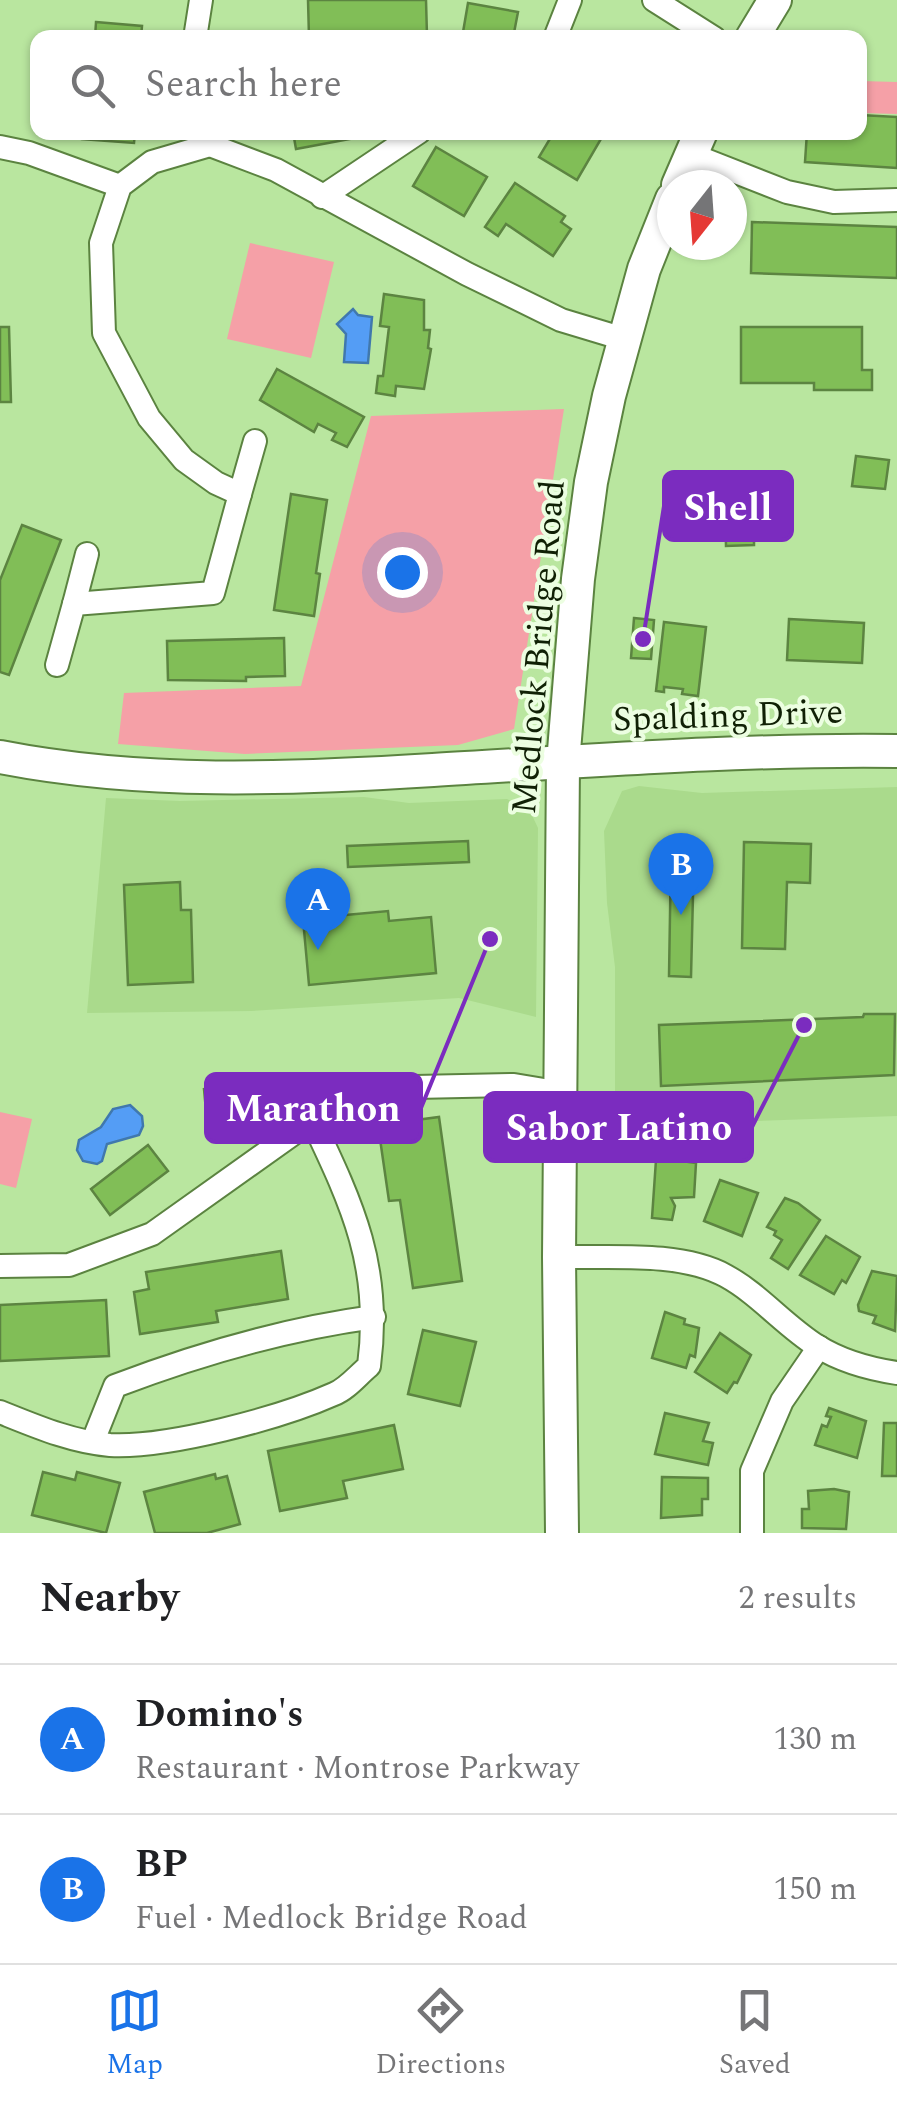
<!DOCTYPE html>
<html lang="en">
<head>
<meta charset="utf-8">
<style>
  :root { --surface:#fff; --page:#f2f2f2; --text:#202124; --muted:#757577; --line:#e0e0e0; --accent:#1a73e8 }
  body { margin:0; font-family:Spectral,serif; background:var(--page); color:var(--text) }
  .compass { position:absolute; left:657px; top:170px; width:90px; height:90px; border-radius:50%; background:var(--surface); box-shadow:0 2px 8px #0004; rotate:197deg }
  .you { position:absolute; left:402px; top:572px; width:35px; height:35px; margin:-25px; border:8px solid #fff; border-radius:50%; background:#1a73e8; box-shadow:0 0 0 15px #1a73e833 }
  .badge { display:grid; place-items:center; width:65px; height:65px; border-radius:50%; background:var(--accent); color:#fff; font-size:32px; font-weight:700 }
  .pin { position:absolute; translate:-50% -82px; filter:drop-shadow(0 2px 5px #0008) }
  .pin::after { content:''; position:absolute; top:52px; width:35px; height:30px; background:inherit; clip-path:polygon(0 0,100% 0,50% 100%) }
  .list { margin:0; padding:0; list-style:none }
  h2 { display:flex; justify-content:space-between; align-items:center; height:130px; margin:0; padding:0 40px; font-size:42px }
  h2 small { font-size:32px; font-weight:400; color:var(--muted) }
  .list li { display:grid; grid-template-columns:65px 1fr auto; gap:30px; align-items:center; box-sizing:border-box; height:150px; padding:0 40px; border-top:2px solid var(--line) }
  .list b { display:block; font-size:38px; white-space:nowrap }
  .list p { margin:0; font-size:32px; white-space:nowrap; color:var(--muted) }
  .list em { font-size:32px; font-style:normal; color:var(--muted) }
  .icon { flex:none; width:55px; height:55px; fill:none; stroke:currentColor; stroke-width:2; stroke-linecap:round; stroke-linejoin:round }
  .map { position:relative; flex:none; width:897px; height:1533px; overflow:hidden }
  .search { position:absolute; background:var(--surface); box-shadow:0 2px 8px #0004; left:30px; right:30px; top:30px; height:110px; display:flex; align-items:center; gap:25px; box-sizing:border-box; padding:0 35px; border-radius:20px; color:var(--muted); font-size:38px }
  .sheet { height:430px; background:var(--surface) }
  nav { display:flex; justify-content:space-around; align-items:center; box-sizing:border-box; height:140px; border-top:2px solid var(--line); background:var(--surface); font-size:28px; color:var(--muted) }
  nav a { display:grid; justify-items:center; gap:5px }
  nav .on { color:var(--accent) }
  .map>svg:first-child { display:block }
  .built { fill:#aada8c }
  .green { fill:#f5a0a7 }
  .water { fill:#549df5; stroke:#4078ad; stroke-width:2.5 }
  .building { fill:#81be57; stroke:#5c8441; stroke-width:2.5 }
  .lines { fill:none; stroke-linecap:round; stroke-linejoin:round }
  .street-casing { stroke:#5b8340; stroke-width:26 }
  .secondary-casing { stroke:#5b8340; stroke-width:36 }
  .street { stroke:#fff; stroke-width:22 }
  .secondary { stroke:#fff; stroke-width:32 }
  .labels { text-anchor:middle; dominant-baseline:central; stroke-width:8; stroke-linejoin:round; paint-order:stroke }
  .street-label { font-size:35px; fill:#102005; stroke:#ecfee1 }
  .leader { fill:none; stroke:#7b2cbf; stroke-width:4 }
  .callout-dot { fill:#7b2cbf; stroke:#ecfee1; stroke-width:4 }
  .callout { fill:#7b2cbf; stroke:#7b2cbf; stroke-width:4 }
  .callout-label { font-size:38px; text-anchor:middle; font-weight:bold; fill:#fff }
</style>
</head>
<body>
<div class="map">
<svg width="897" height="1533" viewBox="0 0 897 1533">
  <rect width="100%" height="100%" fill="#b9e69f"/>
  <g class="built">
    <polygon points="639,786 702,793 897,787 897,1116 615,1126 615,967 607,903 604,831 622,791"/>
    <polygon points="364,797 409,803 507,799 530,811 538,828 536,1017 459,998 251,1011 87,1013 106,798 180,801"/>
  </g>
  <g class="green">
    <polygon points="860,81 897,82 897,114 860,113"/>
    <polygon points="250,243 334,262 311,358 227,339"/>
    <polygon points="564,409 514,729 458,745 245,754 118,744 124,693 301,686 371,416"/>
    <polygon points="0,1112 32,1119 16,1188 0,1184"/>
  </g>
  <g class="water">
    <polygon points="353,309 358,315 372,317 368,363 344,362 346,334 337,324"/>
    <polygon points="130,1105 142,1116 143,1126 139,1135 107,1144 102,1161 97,1164 83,1161 77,1150 79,1140 101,1127 113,1109"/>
  </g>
  <g class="building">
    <polygon points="308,0 426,0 427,36 309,37"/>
    <polygon points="468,3 518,12 513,38 462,38"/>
    <polygon points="96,22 142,26 141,38 95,38"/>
    <polygon points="860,115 897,117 897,168 805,162 807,132 860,132"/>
    <polygon points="82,132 135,132 134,143 82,139"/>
    <polygon points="293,132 354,132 355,138 296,149"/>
    <polygon points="554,132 605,132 577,180 539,157"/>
    <polygon points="436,147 487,177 464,216 413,186"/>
    <polygon points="515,183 565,216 561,222 571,229 553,256 506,224 498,236 485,227"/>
    <polygon points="752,222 897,227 897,278 751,273"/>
    <polygon points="384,294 424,300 424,330 430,330 428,348 431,349 424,389 396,386 395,396 376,393 378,376 383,376 389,327 380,326"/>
    <polygon points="0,327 9,327 11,402 0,402"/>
    <polygon points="741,327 862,327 862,370 872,370 872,390 814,390 814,383 741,383"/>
    <polygon points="277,369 364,417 347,447 332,440 336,433 318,424 314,432 260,400"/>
    <polygon points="856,456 889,460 885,489 852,486"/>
    <polygon points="291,494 327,500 316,573 320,574 314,616 274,610"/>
    <polygon points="725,498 754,498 754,545 726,546"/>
    <polygon points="22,525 61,540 9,675 0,672 0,580"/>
    <polygon points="634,618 654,620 651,659 631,658"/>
    <polygon points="789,619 864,623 862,663 787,660"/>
    <polygon points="664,622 706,627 698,696 682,694 683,689 664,687 664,692 656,691"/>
    <polygon points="284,638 285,676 246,677 246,681 168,680 167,641"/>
    <polygon points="468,841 469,862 348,867 347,846"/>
    <polygon points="744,842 811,844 810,883 787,882 785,949 742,948"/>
    <polygon points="671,854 694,854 691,977 669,976"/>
    <polygon points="180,882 181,910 191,910 193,982 128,985 124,885"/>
    <polygon points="388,911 389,921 431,917 436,973 309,985 303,919"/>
    <polygon points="864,1014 895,1014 894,1075 661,1086 659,1025 863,1017"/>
    <polygon points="251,1084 253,1102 261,1101 262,1115 254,1116 256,1132 220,1136 220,1131 208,1132 204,1089"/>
    <polygon points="439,1117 462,1281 413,1288 400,1200 389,1201 378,1125"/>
    <polygon points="148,1145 168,1171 110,1215 91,1189"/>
    <polygon points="667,1159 696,1163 694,1197 671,1198 675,1206 672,1220 652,1218 656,1160"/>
    <polygon points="720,1180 758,1193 742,1236 704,1221"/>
    <polygon points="785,1198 798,1203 820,1220 788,1269 771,1258 782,1240 774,1235 776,1231 767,1227"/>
    <polygon points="826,1236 860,1257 846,1283 842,1280 834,1294 800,1275"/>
    <polygon points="281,1251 288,1299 216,1311 218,1322 140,1334 134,1292 149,1289 146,1272"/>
    <polygon points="872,1271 897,1276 895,1331 873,1323 876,1316 859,1311 858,1305"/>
    <polygon points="106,1300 109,1356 0,1361 0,1305"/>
    <polygon points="665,1312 685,1319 684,1324 699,1328 695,1357 690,1355 686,1368 652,1358"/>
    <polygon points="423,1330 476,1342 460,1406 408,1394"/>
    <polygon points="720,1333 751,1355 737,1383 734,1382 727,1393 695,1372"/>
    <polygon points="829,1408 866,1421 857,1458 815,1445 822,1425 827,1427 831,1417 826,1416"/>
    <polygon points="665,1413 709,1423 703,1441 713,1443 708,1465 655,1454"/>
    <polygon points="884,1423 897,1423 897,1476 882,1476"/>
    <polygon points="394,1425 403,1469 343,1481 347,1498 280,1511 268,1451"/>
    <polygon points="43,1472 75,1480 77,1472 120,1483 106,1533 32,1515"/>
    <polygon points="215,1474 216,1479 227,1476 240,1524 207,1533 155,1533 144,1492"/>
    <polygon points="662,1477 708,1478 708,1499 702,1499 702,1515 661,1518"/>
    <polygon points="834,1489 849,1492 846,1529 802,1528 802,1509 809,1509 808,1491"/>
  </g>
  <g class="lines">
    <defs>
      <g id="street">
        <polyline points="654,0 714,38"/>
        <polyline points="195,38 201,0"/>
        <polyline points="555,38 570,0"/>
        <polyline points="0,147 29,153 120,186"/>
        <polyline points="690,154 787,192 834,202 897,200"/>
        <polyline points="322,197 419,132"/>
        <polyline points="240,494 255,441"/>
        <polyline points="74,604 87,554"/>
        <polyline points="57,665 74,604 213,593 240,494 216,483 184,460 149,418 104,333 101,243 120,186 152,162 210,145 276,170 467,274 561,320 624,339"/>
        <path d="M559,1257C609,1258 681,1251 726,1276C759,1294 785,1326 817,1346C841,1361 870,1369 897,1373"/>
        <polyline points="0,1266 69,1265 152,1234 318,1116 415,1087 514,1085 562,1093"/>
        <path d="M0,1412C35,1426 72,1442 110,1445C168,1448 280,1418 334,1394C347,1389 358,1375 369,1366C382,1268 353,1206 312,1120"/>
        <path d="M93,1441L115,1386C199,1354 285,1329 374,1317"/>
        <polyline points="752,1533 752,1471 782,1401 819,1347"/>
      </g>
      <g id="secondary">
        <polyline points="752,38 775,0"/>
        <polyline points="678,185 701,132"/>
        <path d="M0,757C143,785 288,779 433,770C587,761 742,749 897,751"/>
        <polyline points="562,1533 559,1257 563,763 578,579 591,482 609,396 644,269 672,199"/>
      </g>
    </defs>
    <use href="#street" class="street-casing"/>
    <use href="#secondary" class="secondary-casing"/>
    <use href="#street" class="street"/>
    <use href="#secondary" class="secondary"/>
  </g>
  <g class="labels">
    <g class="street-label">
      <text transform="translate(539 647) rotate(-85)">Medlock Bridge Road</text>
      <text transform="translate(728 716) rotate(-2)">Spalding Drive</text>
    </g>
  </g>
  <path class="leader" d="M643 639L664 506M490 939L421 1108M804 1025L752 1127"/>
  <g class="callout-dot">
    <circle cx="643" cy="639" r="10"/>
    <circle cx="490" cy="939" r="10"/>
    <circle cx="804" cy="1025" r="10"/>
  </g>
  <g class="callout">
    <rect x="664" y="472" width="128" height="68" rx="10"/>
    <rect x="206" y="1074" width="215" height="68" rx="10"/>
    <rect x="485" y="1093" width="267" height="68" rx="10"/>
  </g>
  <g class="callout-label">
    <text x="728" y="520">Shell</text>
    <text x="313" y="1121">Marathon</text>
    <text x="619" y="1140">Sabor Latino</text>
  </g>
</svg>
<svg class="compass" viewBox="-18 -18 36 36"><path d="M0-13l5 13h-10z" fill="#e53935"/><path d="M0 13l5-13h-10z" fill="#757577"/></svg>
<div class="you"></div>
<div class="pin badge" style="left:318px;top:950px">A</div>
<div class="pin badge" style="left:681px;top:915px">B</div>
<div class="search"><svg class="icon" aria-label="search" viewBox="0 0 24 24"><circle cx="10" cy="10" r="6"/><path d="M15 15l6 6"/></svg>Search here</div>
</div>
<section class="sheet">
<h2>Nearby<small>2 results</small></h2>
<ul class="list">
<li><span class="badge">A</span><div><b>Domino's</b><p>Restaurant · Montrose Parkway</p></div><em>130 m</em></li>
<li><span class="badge">B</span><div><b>BP</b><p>Fuel · Medlock Bridge Road</p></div><em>150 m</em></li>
</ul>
</section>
<nav>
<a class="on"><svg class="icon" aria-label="map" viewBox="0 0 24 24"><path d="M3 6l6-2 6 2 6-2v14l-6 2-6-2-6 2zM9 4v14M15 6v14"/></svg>Map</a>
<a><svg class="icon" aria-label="directions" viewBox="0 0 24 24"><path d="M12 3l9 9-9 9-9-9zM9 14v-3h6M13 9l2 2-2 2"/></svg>Directions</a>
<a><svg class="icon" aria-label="saved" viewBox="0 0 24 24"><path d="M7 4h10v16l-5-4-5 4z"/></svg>Saved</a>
</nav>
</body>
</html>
